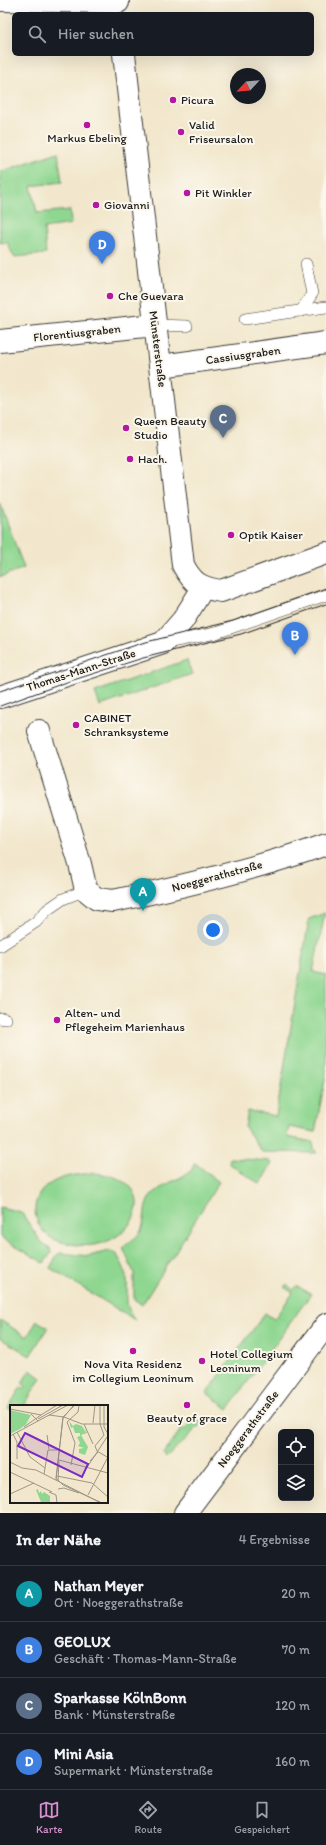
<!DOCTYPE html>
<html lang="de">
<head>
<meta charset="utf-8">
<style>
  :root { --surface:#171b24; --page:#242831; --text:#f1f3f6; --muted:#9ea1a6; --line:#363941; --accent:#d690ce }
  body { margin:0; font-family:Itim,sans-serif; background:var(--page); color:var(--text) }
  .controls { position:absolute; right:12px; bottom:12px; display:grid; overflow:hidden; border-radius:6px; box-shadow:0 4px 16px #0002 }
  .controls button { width:36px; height:36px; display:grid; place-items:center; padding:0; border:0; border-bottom:1px solid var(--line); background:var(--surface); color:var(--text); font:20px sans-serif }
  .compass { position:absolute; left:230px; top:68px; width:36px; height:36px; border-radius:50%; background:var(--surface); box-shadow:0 4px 16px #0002; rotate:244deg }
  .you { position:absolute; left:213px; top:930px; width:14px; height:14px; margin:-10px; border:3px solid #fff; border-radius:50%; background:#1a73e8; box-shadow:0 0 0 6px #1a73e833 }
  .badge { display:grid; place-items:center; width:26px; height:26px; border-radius:50%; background:var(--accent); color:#fff; font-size:13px; font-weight:700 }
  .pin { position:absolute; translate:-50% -33px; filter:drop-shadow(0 1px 2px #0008) }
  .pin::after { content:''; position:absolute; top:21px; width:14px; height:12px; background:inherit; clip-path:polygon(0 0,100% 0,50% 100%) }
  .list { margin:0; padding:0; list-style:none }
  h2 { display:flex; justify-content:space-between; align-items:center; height:52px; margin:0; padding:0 16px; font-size:17px }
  h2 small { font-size:13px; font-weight:400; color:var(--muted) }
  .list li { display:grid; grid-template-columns:26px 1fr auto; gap:12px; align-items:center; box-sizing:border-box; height:56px; padding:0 16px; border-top:1px solid var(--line) }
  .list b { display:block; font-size:15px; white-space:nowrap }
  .list p { margin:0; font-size:13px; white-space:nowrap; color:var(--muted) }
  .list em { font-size:13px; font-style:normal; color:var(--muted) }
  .icon { flex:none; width:22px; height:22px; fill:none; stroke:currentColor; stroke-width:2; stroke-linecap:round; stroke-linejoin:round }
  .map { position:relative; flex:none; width:326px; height:1513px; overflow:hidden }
  .search { position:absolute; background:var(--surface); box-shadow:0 4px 16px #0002; left:12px; right:12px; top:12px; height:44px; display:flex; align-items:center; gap:10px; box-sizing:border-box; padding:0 14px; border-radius:6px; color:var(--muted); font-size:15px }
  .sheet { height:276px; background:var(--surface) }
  nav { display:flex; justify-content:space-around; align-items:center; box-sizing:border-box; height:56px; border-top:1px solid var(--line); background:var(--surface); font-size:11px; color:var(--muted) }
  nav a { display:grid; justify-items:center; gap:2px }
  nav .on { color:var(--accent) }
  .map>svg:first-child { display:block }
  .green { fill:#8fd791; stroke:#567a56 }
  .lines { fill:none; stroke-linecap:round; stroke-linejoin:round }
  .lane-casing { stroke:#3c3a36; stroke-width:12 }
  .street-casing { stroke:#3c3a36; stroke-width:24 }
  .lane { stroke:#fff; stroke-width:11 }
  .street { stroke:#fff; stroke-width:22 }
  .tram { stroke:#1c1c1c; stroke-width:1 }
  .poi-dot { fill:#b5179e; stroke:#fbf7ec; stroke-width:1.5 }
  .labels { text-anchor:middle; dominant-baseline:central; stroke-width:4; stroke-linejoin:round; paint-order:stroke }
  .poi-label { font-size:12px; fill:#1c1c1c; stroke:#fbf7ec; text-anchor:start }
  .street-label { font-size:12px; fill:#1c1c1c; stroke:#fbf7ec }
  .inset-road { fill:none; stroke:#9c9686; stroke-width:1 }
  .view { fill:#7b2cbf; fill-opacity:0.15; stroke:#7b2cbf; stroke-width:2 }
  .inset-edge { fill:none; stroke:#1c1c1c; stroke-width:2 }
</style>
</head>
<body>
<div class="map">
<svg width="326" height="1513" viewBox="0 0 326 1513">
  <rect width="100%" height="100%" fill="#fbf7ec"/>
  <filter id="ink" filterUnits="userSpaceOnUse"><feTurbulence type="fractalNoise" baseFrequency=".025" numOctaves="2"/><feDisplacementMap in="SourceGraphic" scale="8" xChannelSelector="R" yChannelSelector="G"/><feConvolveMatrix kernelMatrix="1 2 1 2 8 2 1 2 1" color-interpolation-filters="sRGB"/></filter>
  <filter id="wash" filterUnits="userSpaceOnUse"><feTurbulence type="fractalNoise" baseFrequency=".012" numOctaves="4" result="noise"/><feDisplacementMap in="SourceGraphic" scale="16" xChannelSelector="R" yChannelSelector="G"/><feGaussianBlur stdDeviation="0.9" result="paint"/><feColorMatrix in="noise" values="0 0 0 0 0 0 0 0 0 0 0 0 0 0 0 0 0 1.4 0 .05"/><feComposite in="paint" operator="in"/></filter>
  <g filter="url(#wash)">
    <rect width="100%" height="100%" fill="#f2e7cc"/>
    <g class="green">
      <polygon points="58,152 62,182 31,186 37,213 70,210 71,224 44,228 46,254 14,257 7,242 0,243 0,172"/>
      <polygon points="0,503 24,568 0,577"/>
      <polygon points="187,660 192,674 100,706 95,692"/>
      <polygon points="325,913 313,972 326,975 326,1075 315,1132 289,1127 287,1137 313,1142 314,1149 317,1153 262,1152 245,1127 248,1111 276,1116 309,919"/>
      <polygon points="230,1158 270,1161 272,1163 260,1184 229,1164"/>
      <path d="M195,1163L219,1182L142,1305L134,1299V1273L123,1248C128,1242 136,1239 141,1231C146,1220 143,1204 151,1196C162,1184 179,1180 191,1171Z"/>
      <path d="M91,1173C171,1177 134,1253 77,1245C69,1244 61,1242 53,1239C33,1228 28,1200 47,1186C59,1176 76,1175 91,1173Z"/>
      <polygon points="0,1207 21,1212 41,1242 50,1248 51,1253 44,1263 0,1237"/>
      <path d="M109,1251L116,1253C121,1262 126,1270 127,1280C128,1300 123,1302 135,1320L50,1268L57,1255L60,1253L89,1256Z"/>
      <polygon points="287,1284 293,1290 297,1286 311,1294 228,1409 207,1393 265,1313 274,1319 293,1293 284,1287"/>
      <polygon points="0,1320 27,1337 37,1321 48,1327 30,1356 0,1338"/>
      <polygon points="30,1370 41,1378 24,1406 11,1406 11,1410 8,1408 21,1387 25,1389 26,1387 22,1383"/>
      <polygon points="197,1417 203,1422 166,1458 163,1455 182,1428 185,1430 193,1420 194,1421"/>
    </g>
  </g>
  <g filter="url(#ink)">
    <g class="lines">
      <defs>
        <g id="lane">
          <polyline points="301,311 312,294 306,264"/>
          <polyline points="245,319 326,307"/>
          <polyline points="155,325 187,326"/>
          <polyline points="166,643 216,633 326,595"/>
          <polyline points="0,946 36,922 47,910 63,899 86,890"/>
          <polyline points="0,1018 6,1019"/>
        </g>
        <g id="street">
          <polyline points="2,0 118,2"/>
          <path d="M124,54L183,565C193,584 201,588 221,591L326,553"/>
          <polyline points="0,341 155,325"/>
          <polyline points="161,366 326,343"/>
          <polyline points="0,697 163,643 183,620 203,588"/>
          <path d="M39,731L80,864L86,890L97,899L113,901C185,886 257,869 326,844"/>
          <polyline points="185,1513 326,1325"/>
        </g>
      </defs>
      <use href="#lane" class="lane-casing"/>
      <use href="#street" class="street-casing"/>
      <use href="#lane" class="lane"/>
      <use href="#street" class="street"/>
      <g class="tram">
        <polyline points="0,691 142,643 233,621 326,588"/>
        <polyline points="0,706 67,682 143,658 241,634 326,604"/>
      </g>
    </g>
  </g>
  <g class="poi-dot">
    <circle cx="173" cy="100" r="4"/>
    <circle cx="87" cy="125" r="4"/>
    <circle cx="181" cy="132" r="4"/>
    <circle cx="187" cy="193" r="4"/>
    <circle cx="96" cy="205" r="4"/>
    <circle cx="110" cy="296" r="4"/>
    <circle cx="126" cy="428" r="4"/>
    <circle cx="130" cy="459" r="4"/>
    <circle cx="231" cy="535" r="4"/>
    <circle cx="76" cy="725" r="4"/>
    <circle cx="57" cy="1020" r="4"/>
    <circle cx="133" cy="1351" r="4"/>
    <circle cx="202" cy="1361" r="4"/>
    <circle cx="187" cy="1405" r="4"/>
  </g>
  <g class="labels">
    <g class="poi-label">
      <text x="181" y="100">Picura</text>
      <text x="189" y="125">Valid<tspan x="189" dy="14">Friseursalon</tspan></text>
      <text x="87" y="138" text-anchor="middle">Markus Ebeling</text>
      <text x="195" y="193">Pit Winkler</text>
      <text x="104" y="205">Giovanni</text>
      <text x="118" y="296">Che Guevara</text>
      <text x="134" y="421">Queen Beauty<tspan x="134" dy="14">Studio</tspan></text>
      <text x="138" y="459">Hach.</text>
      <text x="239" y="535">Optik Kaiser</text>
      <text x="84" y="718">CABINET<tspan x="84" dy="14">Schranksysteme</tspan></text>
      <text x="65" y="1013">Alten- und<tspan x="65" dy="14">Pflegeheim Marienhaus</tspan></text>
      <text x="210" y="1354">Hotel Collegium<tspan x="210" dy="14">Leoninum</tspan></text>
      <text x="133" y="1364" text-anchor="middle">Nova Vita Residenz<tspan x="133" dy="14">im Collegium Leoninum</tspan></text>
      <text x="187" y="1418" text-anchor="middle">Beauty of grace</text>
    </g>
    <g class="street-label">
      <text transform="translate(77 333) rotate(-6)">Florentiusgraben</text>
      <text transform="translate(158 349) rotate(83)">Münsterstraße</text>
      <text transform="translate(243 355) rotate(-8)">Cassiusgraben</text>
      <text transform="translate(81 670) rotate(-18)">Thomas-Mann-Straße</text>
      <text transform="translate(217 876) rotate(-15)">Noeggerathstraße</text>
      <text transform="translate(248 1429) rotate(-53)">Noeggerathstraße</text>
    </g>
  </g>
  <g transform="translate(10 1405)">
    <rect width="98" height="98" fill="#f2e7cc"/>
    <path d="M0,5L21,10L16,19L23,14L10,24L0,29ZM59,16L63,21L66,19L72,21L76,28L74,22L77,28L71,30L78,42L75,50L69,48V44L74,43L68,41L70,38L67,32L70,31V28H65L63,22L61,23ZM28,84L29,88L31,86L32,89L34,87L40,91V98L31,97L26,85Z" fill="#8fd791"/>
    <path class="inset-road" d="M64,0L53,13L46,73L53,80L92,98M94,0V22L98,29M0,4L31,10L47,0M21,9L28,16L58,0M39,10L54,12L72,19H98M28,14L53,0M83,18L85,0M74,19L83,39M14,22L31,10M7,27L20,52L35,63M3,29L7,37V54M37,30L39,44M0,31L28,16M85,41L94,30L90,19V0M85,41L87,46L97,52M49,55L98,68M80,56L88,47M0,57L12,63L26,65L91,98M61,60L65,38L57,17L68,7L69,0M76,64L97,32M0,67L42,87M34,69L38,45H47M47,71L82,78L98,92M46,75L53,12L65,0M48,76L49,55M48,84L54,83L69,88M39,87L46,90L47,98M0,89L24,78M78,90L98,52"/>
    <path class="view" d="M15,28L78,59L72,72L8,41Z"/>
    <rect width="98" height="98" class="inset-edge"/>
  </g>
</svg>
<div class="controls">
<button><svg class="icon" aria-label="locate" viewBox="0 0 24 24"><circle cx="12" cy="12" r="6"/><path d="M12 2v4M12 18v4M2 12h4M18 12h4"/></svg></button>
<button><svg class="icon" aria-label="layers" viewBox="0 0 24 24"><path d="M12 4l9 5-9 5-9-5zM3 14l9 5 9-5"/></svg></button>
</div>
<svg class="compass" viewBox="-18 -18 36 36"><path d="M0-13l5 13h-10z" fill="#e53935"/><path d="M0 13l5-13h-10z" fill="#9ea1a6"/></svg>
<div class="you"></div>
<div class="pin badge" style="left:143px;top:911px;background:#0f9aa8">A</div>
<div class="pin badge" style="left:295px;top:655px;background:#3f7fe0">B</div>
<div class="pin badge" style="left:223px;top:438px;background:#5c6f8a">C</div>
<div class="pin badge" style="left:102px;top:264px;background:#3f7fe0">D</div>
<div class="search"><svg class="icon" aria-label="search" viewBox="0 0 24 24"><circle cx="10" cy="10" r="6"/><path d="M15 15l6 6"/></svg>Hier suchen</div>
</div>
<section class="sheet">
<h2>In der Nähe<small>4 Ergebnisse</small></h2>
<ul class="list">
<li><span class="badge" style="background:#0f9aa8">A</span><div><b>Nathan Meyer</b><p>Ort · Noeggerathstraße</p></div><em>20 m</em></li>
<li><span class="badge" style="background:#3f7fe0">B</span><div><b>GEOLUX</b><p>Geschäft · Thomas-Mann-Straße</p></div><em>70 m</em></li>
<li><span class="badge" style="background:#5c6f8a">C</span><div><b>Sparkasse KölnBonn</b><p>Bank · Münsterstraße</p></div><em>120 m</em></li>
<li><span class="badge" style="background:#3f7fe0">D</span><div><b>Mini Asia</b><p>Supermarkt · Münsterstraße</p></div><em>160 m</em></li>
</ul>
</section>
<nav>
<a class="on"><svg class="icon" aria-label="map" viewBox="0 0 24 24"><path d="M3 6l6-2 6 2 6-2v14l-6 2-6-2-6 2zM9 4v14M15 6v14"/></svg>Karte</a>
<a><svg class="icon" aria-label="directions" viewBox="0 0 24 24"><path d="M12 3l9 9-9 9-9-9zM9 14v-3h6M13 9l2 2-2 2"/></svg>Route</a>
<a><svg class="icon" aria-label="saved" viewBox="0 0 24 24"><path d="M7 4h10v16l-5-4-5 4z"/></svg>Gespeichert</a>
</nav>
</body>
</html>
